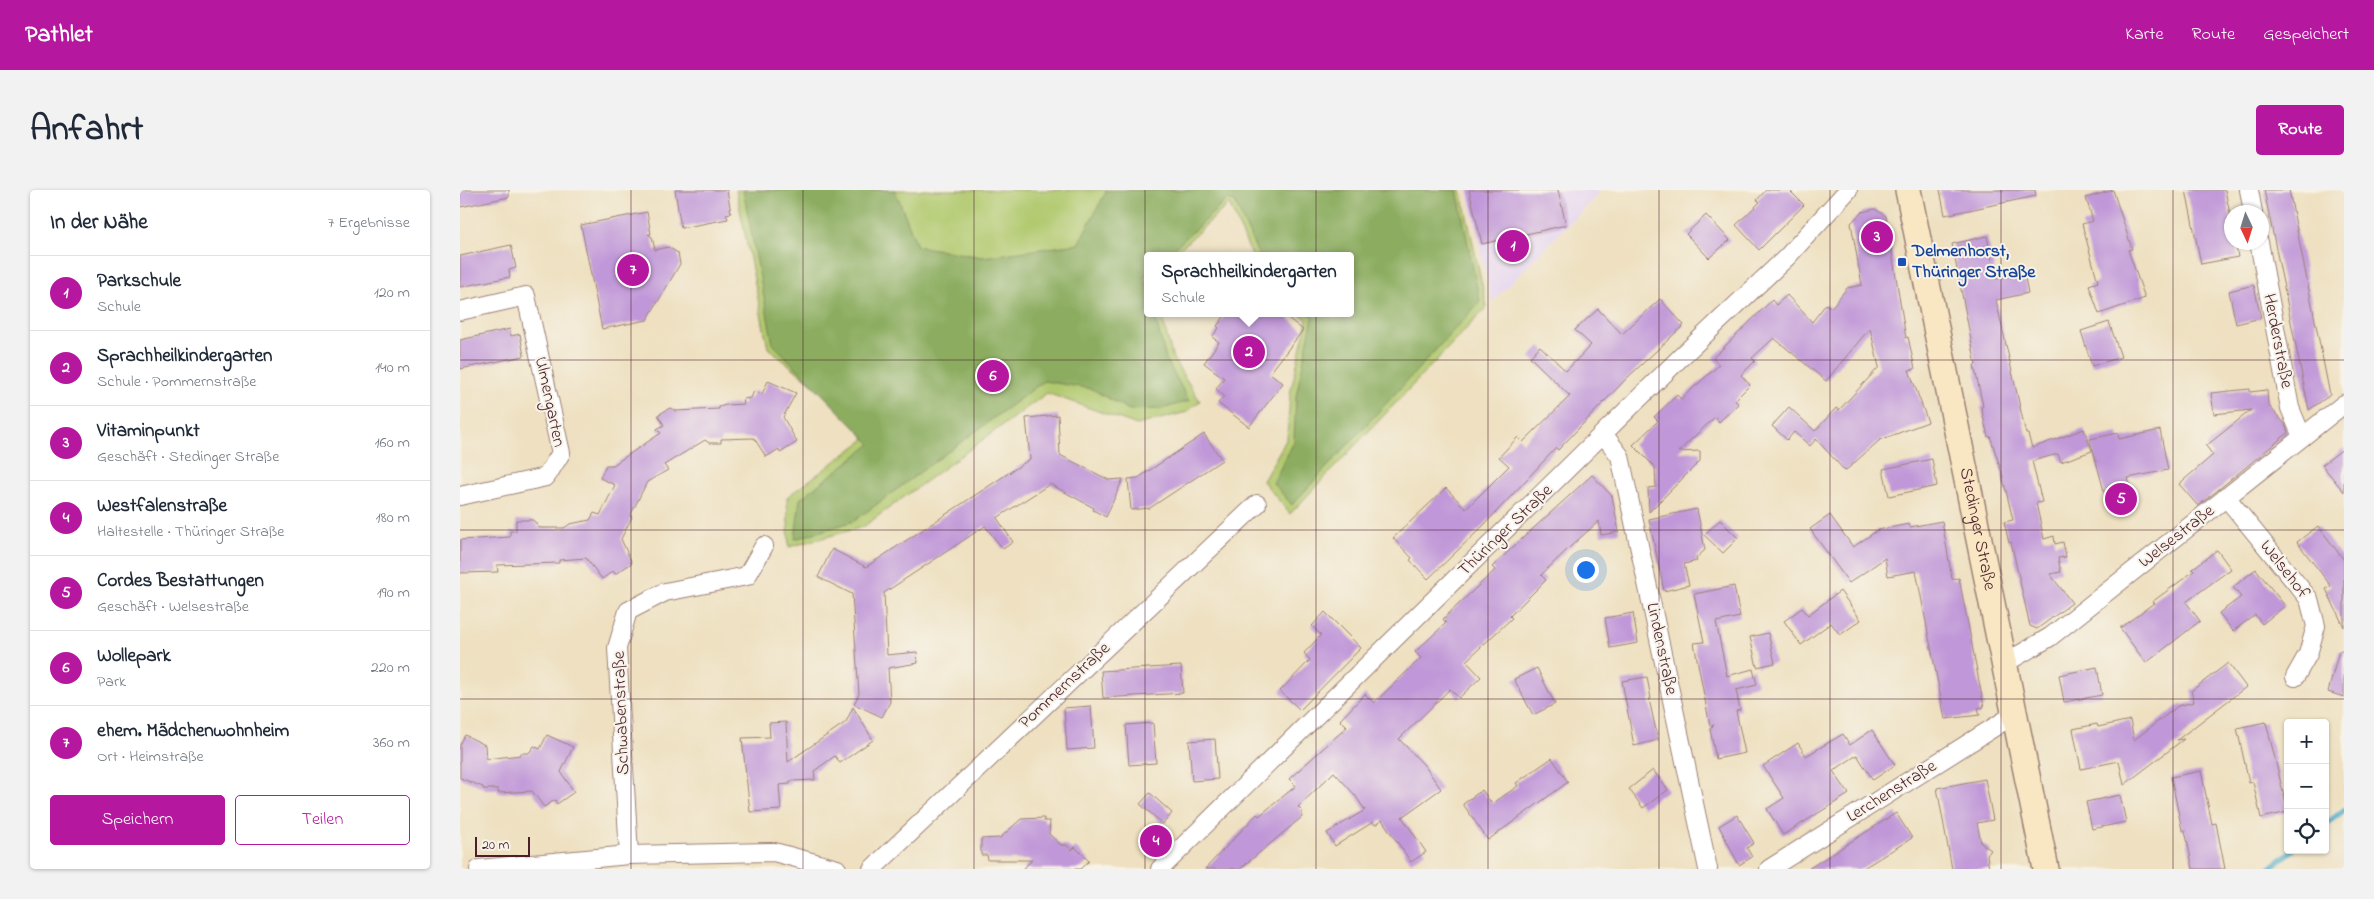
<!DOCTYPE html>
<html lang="de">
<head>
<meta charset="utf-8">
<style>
  :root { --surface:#fff; --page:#f2f2f3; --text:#1f2937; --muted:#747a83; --line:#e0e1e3; --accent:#b5179e }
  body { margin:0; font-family:"Indie Flower",sans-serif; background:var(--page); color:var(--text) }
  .controls { position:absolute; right:15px; bottom:15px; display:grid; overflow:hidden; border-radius:5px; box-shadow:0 1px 4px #0004 }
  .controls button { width:45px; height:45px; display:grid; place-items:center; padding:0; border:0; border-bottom:1px solid var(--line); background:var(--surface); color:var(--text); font:25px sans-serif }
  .compass { position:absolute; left:1764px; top:15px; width:45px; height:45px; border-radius:50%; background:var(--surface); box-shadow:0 1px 4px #0004; rotate:176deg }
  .scale { position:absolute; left:15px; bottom:12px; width:55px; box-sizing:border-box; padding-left:5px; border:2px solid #4a1f2b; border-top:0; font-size:14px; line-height:18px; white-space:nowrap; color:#4a1f2b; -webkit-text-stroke:4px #f7f3e8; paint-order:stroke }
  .you { position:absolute; left:1125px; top:379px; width:18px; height:18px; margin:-12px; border:4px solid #fff; border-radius:50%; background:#1a73e8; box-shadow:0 0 0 8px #1a73e833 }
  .badge { display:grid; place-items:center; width:32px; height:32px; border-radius:50%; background:var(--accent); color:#fff; font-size:16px; font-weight:700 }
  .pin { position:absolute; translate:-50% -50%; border:2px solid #fff; box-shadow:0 1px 5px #0006 }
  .popup { position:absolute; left:684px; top:62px; width:210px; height:65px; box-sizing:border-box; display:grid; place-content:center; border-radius:5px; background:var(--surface); filter:drop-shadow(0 1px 4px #0005); font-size:16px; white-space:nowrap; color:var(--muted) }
  .popup b { font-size:19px; color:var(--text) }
  .popup::after { content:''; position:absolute; left:50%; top:100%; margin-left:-10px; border:10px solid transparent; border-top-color:var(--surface) }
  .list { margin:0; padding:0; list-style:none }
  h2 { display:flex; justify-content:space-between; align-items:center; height:65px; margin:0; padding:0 20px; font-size:21px }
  h2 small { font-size:16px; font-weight:400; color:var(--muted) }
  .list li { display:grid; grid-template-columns:32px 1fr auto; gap:15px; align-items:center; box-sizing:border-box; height:75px; padding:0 20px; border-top:1px solid var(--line) }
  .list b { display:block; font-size:19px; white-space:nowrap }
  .list p { margin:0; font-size:16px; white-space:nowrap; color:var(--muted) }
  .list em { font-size:16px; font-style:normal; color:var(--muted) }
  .actions { display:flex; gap:10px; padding:15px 20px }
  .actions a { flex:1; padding:11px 0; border:1px solid var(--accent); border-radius:5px; text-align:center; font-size:18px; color:var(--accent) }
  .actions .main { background:var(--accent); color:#fff }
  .icon { flex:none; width:28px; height:28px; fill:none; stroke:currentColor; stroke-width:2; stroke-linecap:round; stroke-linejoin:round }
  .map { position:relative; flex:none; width:1884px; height:679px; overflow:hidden; border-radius:5px }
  header { display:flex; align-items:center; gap:30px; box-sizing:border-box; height:70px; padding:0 25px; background:var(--accent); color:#fff }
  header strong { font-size:24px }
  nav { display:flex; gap:28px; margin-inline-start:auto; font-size:18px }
  .intro { display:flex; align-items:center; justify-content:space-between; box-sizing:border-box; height:120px; padding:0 30px }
  h1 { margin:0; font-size:35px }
  .button { padding:12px 22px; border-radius:5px; background:var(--accent); color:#fff; font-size:18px; font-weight:700 }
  main { display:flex; gap:30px; padding:0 30px }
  aside { flex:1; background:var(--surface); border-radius:5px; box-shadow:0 1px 4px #0004 }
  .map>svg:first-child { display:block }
  .built { fill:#e4d3f2 }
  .green { fill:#b1c96e; stroke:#7e744c }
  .forest { fill:#8cad61; stroke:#6b6646 }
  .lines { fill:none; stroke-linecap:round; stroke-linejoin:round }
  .stream { stroke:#46a7c6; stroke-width:5.5 }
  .building { fill:#c097d8 }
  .minor-casing { stroke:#9c8076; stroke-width:20 }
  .secondary-casing { stroke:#9c8076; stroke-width:28 }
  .minor { stroke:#fff; stroke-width:18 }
  .secondary { stroke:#f9e7c3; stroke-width:25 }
  .grid { fill:none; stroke:#4a1f2b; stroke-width:1; stroke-opacity:0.55 }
  .transit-dot { fill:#1a4fb4; stroke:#f7f3e8; stroke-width:2 }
  .labels { text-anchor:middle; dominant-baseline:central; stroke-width:4; stroke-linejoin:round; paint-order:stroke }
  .transit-label { font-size:18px; font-weight:bold; fill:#164399; stroke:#f7f3e8; text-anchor:start }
  .street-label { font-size:18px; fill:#4a1f2b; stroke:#f7f3e8 }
</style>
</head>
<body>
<header>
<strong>Pathlet</strong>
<nav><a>Karte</a><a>Route</a><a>Gespeichert</a></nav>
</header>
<div class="intro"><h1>Anfahrt</h1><a class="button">Route</a></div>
<main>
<aside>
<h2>In der Nähe<small>7 Ergebnisse</small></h2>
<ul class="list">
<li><span class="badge">1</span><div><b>Parkschule</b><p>Schule</p></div><em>120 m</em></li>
<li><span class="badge">2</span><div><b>Sprachheilkindergarten</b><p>Schule · Pommernstraße</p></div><em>140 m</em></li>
<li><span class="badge">3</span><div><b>Vitaminpunkt</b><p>Geschäft · Stedinger Straße</p></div><em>160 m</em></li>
<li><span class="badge">4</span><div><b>Westfalenstraße</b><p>Haltestelle · Thüringer Straße</p></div><em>180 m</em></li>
<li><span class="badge">5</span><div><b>Cordes Bestattungen</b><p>Geschäft · Welsestraße</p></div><em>190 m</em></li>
<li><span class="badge">6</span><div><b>Wollepark</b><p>Park</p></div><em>220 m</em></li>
<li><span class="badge">7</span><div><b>ehem. Mädchenwohnheim</b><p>Ort · Heimstraße</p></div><em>360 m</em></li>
</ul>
<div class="actions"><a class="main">Speichern</a><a>Teilen</a></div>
</aside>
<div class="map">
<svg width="1884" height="679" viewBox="0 0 1884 679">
  <rect width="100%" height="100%" fill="#f7f3e8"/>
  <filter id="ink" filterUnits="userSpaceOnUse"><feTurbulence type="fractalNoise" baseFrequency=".02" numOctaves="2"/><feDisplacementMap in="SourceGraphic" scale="10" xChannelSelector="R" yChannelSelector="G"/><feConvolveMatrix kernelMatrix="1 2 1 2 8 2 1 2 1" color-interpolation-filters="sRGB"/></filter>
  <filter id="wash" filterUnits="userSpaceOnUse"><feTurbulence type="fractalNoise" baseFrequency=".0096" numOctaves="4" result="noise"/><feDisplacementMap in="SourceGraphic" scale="20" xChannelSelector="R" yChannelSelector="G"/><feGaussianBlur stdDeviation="1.12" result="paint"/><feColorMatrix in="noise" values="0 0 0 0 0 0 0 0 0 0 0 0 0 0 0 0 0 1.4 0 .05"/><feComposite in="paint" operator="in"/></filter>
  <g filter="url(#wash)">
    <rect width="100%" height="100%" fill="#eee0c0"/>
    <polygon class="built" points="1008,0 1142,0 1032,112"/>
    <polygon class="green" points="276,0 1001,0 1027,117 830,324 803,291 827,248 830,204 847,130 839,123 890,123 890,66 792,66 769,14 712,66 688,66 688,123 701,123 713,169 740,211 727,222 677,235 587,203 403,337 329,357 327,307 405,249 376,213 308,158"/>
    <polygon class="forest" points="283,0 435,0 457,56 522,67 618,54 647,0 997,0 1020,112 832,315 813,293 834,252 836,206 853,127 848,123 890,123 890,66 799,66 775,12 767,10 706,66 688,66 688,83 684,87 688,101 688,123 694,123 706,169 729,211 702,219 669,220 632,199 584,191 394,331 335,349 340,309 411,254 313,154"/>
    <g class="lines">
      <g class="stream">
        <polyline points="1865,635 1884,620"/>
        <polyline points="1809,679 1833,660"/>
      </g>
    </g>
    <g id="blocks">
      <g class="building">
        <polygon points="0,0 49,0 49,7 0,17"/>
        <polygon points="215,0 267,0 271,23 266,24 268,29 221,38"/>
        <polygon points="1009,0 1098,0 1106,35 1022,54"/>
        <polygon points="1306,0 1329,0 1344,15 1299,60 1276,35 1300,12 1297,10"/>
        <polygon points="1480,0 1575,0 1576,6 1485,25"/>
        <polygon points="1653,0 1672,59 1668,60 1685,108 1639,124 1629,95 1638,92 1622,34 1633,31 1626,8"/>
        <polygon points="1726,0 1765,0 1772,33 1772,52 1775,52 1778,67 1741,74"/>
        <polygon points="1804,0 1829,0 1870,205 1849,220"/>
        <polygon points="1415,19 1426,26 1446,148 1448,147 1455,179 1449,180 1468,232 1420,250 1385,281 1356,249 1350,256 1334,242 1327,250 1312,236 1329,217 1355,241 1376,218 1379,220 1419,177 1410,138 1366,191 1314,148 1292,168 1295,171 1281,185 1290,195 1275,210 1278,214 1259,232 1255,227 1218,262 1240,261 1240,271 1189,322 1188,298 1196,297 1195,277 1173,255 1198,231 1194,227 1217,205 1221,209 1259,175 1253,168 1312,110 1316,115 1327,105 1352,132 1366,114 1371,118 1387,98 1402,95 1391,33 1402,22"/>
        <polygon points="187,22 191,44 188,44 192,47 195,60 208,57 218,63 220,74 187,130 142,139 121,35"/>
        <polygon points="1246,25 1270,50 1249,68 1226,44"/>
        <polygon points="1527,46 1536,89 1564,83 1568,103 1536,110 1566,244 1568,244 1572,258 1624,239 1632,261 1601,272 1598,264 1572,271 1582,312 1576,313 1584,349 1594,346 1595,354 1603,352 1606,367 1598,368 1601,382 1590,384 1612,413 1577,439 1570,436 1551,352 1549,353 1544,332 1553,330 1541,280 1530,246 1528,247 1521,217 1523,216 1514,175 1516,175 1492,54"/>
        <polygon points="51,55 56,78 49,80 50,87 0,97 0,66"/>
        <polygon points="1794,95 1801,128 1776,134 1769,101"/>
        <polygon points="1200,109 1224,135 1166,189 1098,260 1096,258 1023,336 968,389 950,370 952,368 933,348 986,298 1006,319 1049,276 1039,267 1058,247 1063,252 1110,206 1070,167 1080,156 1106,181 1131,155 1115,140 1138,119 1162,144"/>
        <polygon points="767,123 822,123 843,140 810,183 823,193 789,237 758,213 764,206 756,199 764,188 744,173 759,152 752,147 759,138 757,136"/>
        <polygon points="1649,132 1661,167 1632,176 1621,141"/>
        <polygon points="50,139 51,146 60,144 64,166 0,179 0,150"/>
        <polygon points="308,191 336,203 323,227 337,252 320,263 319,259 306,267 294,248 261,249 261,253 249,253 245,250 204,275 208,280 187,292 170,326 172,327 161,349 172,373 155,384 153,381 142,389 126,368 99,370 99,373 37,375 38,382 0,383 0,350 50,347 50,341 56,341 56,330 73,330 80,338 104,338 110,334 130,330 134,323 140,325 155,295 140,288 146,275 153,275 201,243 197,239 204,235 198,225 210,218 216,221 259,219 259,217 266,215 284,214 283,209 291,208 294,201 302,204"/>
        <polygon points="1790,199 1790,202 1807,200 1808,215 1825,234 1828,243 1738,316 1719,294 1753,265 1746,256 1791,220 1754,224 1751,203"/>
        <polygon points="598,225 600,265 649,290 663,289 646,327 633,320 634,318 590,294 537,328 553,352 543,359 525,336 424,403 427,465 457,462 458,473 428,478 430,512 422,527 394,514 399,504 392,404 358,387 372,359 406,377 570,269 566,228"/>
        <polygon points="1700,240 1708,280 1668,288 1674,310 1662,322 1648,316 1630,249 1658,243 1659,249"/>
        <polygon points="744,244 762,270 690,318 671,320 668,289 678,288"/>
        <polygon points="1884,258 1884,302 1862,275"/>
        <polygon points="1472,269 1477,296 1429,306 1423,279"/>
        <polygon points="1132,285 1152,306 1159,342 1141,345 1139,331 1111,356 1081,385 1086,390 1050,426 1052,428 1006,471 1021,487 999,508 990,499 939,549 964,575 981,599 942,627 966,662 951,672 922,630 915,635 913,632 875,656 867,643 905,620 895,605 874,582 838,617 842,621 842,627 780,679 745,679 797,624 799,626 836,596 829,589 887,537 880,530 905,504 914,513 961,468 955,462 986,433 983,429 1035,380 1032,377 1053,357"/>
        <polygon points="1237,319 1245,360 1236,368 1237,371 1224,374 1229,395 1204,401 1189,329"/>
        <polygon points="1370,325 1393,357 1418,340 1449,334 1450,337 1482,331 1492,389 1499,388 1524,517 1518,518 1520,525 1485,529 1456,381 1428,386 1425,368 1389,393 1350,339"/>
        <polygon points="1260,330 1278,348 1263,363 1244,345"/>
        <polygon points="1858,336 1884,370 1884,437 1866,399 1871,396 1837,352"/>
        <polygon points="1757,360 1771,379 1726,412 1740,431 1686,473 1660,438 1694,413 1692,412 1734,381 1732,379"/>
        <polygon points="1796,379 1825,416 1802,434 1795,425 1773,441 1759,423 1781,407 1773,397"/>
        <polygon points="1274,396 1280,427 1256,432 1267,486 1293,479 1297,495 1276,500 1280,520 1276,521 1285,563 1256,569 1250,539 1254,535 1250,536 1234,453 1244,452 1234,404"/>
        <polygon points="1380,401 1401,430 1380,445 1371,433 1341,455 1324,431 1342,418 1348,425"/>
        <polygon points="865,422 901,458 840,520 820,501 850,470 844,463 861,445 852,436"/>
        <polygon points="1173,423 1178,453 1150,458 1145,428"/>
        <polygon points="1308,443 1315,473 1297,477 1290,447"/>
        <polygon points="1879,461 1884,461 1884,507 1868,502"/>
        <polygon points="1768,473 1786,497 1717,550 1724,549 1664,595 1659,571 1621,579 1613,539 1637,534 1638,537 1670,530 1674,550 1718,516 1734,512 1731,501"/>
        <polygon points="721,476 723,503 643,508 641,481"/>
        <polygon points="1637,477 1642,505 1604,512 1599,485"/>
        <polygon points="1077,478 1095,514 1073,525 1054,489"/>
        <polygon points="1187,487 1191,509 1189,509 1198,550 1174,556 1162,491"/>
        <polygon points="631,516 634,558 607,560 604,518"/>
        <polygon points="393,517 413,550 380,573 375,566 354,581 355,590 330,591 330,594 319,595 321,620 290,622 282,548 310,547 309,533 326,532 328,572 386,532"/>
        <polygon points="1806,532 1828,622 1801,628 1793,592 1789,593 1777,538"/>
        <polygon points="693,533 696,573 669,575 666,535"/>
        <polygon points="1412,540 1435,575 1413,590 1397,565 1373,581 1389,604 1323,645 1307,619 1324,608 1303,576 1338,553 1346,566 1383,544 1390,555"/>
        <polygon points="5,545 25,555 26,569 61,565 61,563 69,563 74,556 80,559 87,545 113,557 101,582 114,602 97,614 95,610 84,617 72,601 38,603 38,599 23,599 23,597 0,588 0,555"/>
        <polygon points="755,549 758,589 732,591 729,551"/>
        <polygon points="1092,568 1108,592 1028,650 1003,614 1022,600 1032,614 1058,596 1056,593"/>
        <polygon points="1193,580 1208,600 1183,618 1169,599"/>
        <polygon points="1741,581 1752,634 1756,633 1765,679 1733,679 1725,640 1722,640 1711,587"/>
        <polygon points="1525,589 1533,630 1517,633 1521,653 1531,660 1527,665 1529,679 1492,679 1477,598"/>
        <polygon points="690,603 712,623 703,634 680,614"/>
        <polygon points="1660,605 1666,632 1632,639 1626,612"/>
        <polygon points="1436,623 1452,648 1402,679 1348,679"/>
        <polygon points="1277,625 1294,653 1287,658 1292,667 1279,675 1259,636"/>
        <polygon points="584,628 584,631 590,631 589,644 601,655 606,655 612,660 615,657 629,671 620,679 563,679 572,670 528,670 527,665 521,665 521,649 540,648 561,629"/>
      </g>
    </g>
  </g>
  <g filter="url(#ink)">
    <use href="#blocks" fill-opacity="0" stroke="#9c8076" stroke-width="1"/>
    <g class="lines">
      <defs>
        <g id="minor">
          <polyline points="1789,0 1793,22"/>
          <polyline points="1799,52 1830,218 1842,247"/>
          <polyline points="0,121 66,106 101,263 86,287 0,306"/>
          <polyline points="1144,245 1160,266 1248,679"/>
          <polyline points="1766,307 1849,409 1856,436 1848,464 1835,487"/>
          <polyline points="1545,473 1590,447 1884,214"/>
          <polyline points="169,665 157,458 168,421 205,402 287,386 304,356"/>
          <polyline points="19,679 169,665 314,662 377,679"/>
          <polyline points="412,679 797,314"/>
          <polyline points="700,679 1221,167 1327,67 1388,0"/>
          <polyline points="1309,679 1555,524"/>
        </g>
        <g id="secondary">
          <path id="s1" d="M1448,0L1586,679"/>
        </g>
      </defs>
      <use href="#minor" class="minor-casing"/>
      <use href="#secondary" class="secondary-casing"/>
      <use href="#minor" class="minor"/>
      <use href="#secondary" class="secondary"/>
    </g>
  </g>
  <path class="grid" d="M171,0V679M343,0V679M514,0V679M685,0V679M856,0V679M1028,0V679M1199,0V679M1370,0V679M1541,0V679M1713,0V679M0,170H1884M0,340H1884M0,509H1884"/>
  <rect class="transit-dot" x="1437" y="67" width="10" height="10" rx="2.5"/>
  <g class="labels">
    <g class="transit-label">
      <text x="1452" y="62">Delmenhorst,<tspan x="1452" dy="21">Thüringer Straße</tspan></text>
    </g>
    <g class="street-label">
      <text transform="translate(1817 151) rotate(79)">Herderstraße</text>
      <text transform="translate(89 212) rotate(78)">Ulmengarten</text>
      <text stroke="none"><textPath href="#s1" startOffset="346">Stedinger Straße</textPath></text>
      <text transform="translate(1046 341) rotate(-44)">Thüringer Straße</text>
      <text transform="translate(1717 347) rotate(-38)">Welsestraße</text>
      <text transform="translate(1824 380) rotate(52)">Welsehof</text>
      <text transform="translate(1201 459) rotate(78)">Lindenstraße</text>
      <text transform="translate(605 496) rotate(-43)">Pommernstraße</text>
      <text transform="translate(162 523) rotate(-92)">Schwabenstraße</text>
      <text transform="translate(1432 602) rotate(-32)">Lerchenstraße</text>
    </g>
  </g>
</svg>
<div class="controls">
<button>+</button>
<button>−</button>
<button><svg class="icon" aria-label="locate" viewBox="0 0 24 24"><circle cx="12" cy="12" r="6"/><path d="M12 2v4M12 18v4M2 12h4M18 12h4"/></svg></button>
</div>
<svg class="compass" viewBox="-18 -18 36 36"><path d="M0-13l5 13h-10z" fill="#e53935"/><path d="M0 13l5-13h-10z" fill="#747a83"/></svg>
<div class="scale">20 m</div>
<div class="you"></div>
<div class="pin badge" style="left:1053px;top:56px">1</div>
<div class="pin badge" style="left:789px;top:162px">2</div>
<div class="popup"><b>Sprachheilkindergarten</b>Schule</div>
<div class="pin badge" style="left:1417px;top:47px">3</div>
<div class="pin badge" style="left:696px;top:651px">4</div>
<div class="pin badge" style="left:1661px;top:309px">5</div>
<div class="pin badge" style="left:533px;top:186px">6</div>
<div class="pin badge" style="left:173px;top:80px">7</div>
</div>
</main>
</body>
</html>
